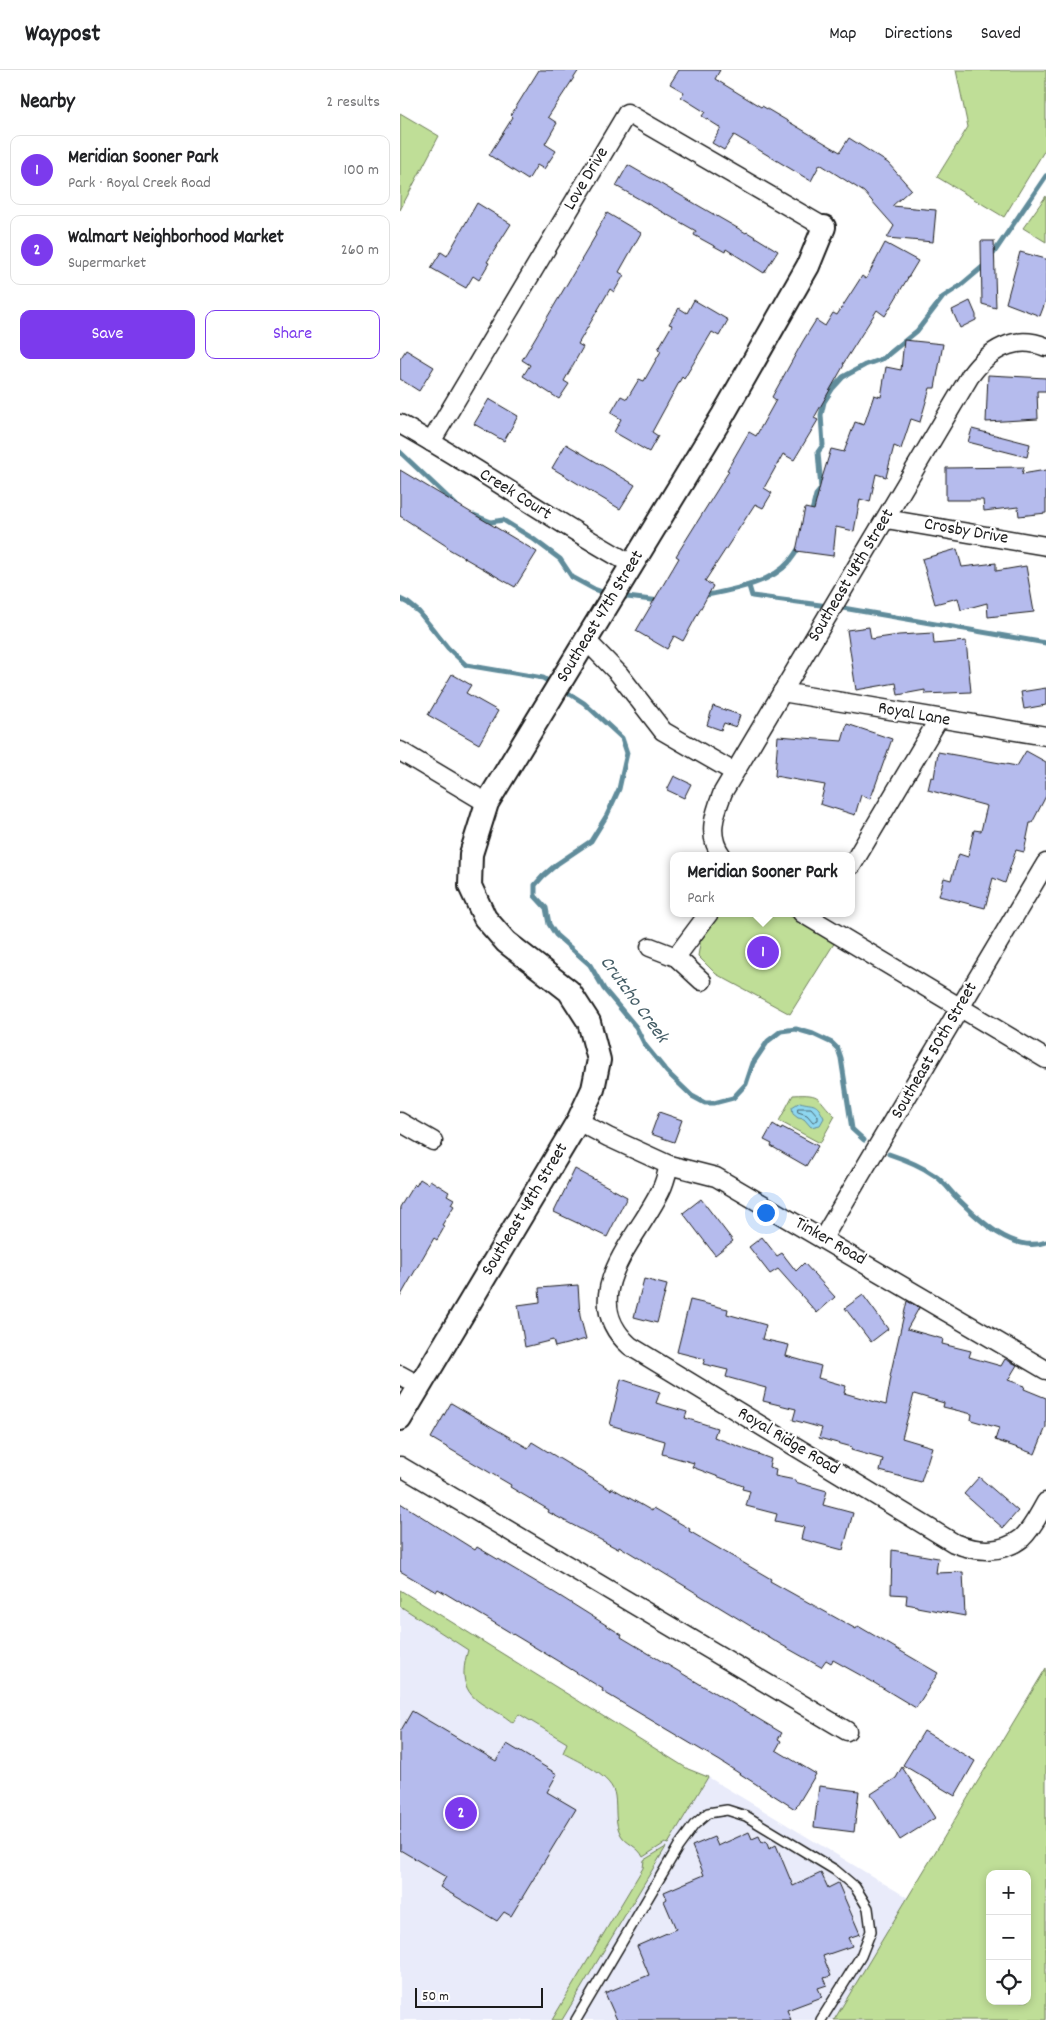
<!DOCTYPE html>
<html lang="en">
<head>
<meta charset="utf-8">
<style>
  :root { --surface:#fff; --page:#f2f2f2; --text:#202124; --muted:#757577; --line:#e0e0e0; --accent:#7c3aed }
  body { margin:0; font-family:Dekko,sans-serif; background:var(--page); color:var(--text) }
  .controls { position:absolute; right:15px; bottom:15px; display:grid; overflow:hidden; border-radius:10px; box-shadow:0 2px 8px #0003 }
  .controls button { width:45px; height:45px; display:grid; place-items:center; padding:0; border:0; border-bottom:1px solid var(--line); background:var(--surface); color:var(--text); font:25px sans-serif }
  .scale { position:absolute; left:15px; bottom:12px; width:128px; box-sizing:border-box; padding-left:5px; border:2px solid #1c1c1c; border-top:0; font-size:14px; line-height:18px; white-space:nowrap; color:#1c1c1c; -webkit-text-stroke:4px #fff; paint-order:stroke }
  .you { position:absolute; left:365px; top:1142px; width:18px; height:18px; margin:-12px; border:4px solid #fff; border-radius:50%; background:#1a73e8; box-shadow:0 0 0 8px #1a73e833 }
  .badge { display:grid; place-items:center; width:32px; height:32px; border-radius:50%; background:var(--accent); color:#fff; font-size:16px; font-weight:700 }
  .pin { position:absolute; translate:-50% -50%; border:2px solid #fff; box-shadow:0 1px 5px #0006 }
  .popup { position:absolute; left:270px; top:782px; width:185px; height:65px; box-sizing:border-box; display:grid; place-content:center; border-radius:10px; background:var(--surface); filter:drop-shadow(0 1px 4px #0005); font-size:16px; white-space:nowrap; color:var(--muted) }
  .popup b { font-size:19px; color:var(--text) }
  .popup::after { content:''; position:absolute; left:50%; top:100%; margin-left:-10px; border:10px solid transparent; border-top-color:var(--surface) }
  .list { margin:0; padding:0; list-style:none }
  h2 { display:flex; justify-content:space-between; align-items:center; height:65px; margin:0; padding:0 20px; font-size:21px }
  h2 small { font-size:16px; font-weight:400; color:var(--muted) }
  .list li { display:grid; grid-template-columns:32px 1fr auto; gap:15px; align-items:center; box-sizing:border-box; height:70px; margin:0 10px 10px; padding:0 10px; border:1px solid var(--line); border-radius:10px }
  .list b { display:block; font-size:19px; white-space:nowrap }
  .list p { margin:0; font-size:16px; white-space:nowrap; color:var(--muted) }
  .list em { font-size:16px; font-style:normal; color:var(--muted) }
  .actions { display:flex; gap:10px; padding:15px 20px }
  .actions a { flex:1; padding:11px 0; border:1px solid var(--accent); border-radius:10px; text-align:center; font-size:18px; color:var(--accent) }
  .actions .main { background:var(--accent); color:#fff }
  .icon { flex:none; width:28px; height:28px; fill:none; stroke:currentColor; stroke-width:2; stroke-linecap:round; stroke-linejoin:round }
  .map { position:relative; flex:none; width:646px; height:1950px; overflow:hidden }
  header { display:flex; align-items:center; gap:30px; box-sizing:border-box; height:70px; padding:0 25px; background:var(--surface); border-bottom:1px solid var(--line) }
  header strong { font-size:24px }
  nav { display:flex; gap:28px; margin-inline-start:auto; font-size:18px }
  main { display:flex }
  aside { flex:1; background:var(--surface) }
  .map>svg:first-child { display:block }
  .built { fill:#e9ebfa }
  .green { fill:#bfde97; stroke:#6e7d5a; fill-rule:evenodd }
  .water { fill:#8ed7f0; stroke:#608c9b }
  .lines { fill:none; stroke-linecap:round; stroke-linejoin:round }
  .shore { stroke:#4a6771; stroke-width:1 }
  .stream { stroke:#608c9b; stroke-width:5 }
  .building { fill:#b5bbed; stroke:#1c1c1c }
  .service-casing { stroke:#1c1c1c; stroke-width:12 }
  .minor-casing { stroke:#1c1c1c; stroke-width:21 }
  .tertiary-casing { stroke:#1c1c1c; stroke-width:26 }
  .service { stroke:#fff; stroke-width:9 }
  .minor { stroke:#fff; stroke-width:18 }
  .tertiary { stroke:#fff; stroke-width:22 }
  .labels { text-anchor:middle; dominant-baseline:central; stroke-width:4.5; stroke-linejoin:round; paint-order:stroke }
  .street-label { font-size:18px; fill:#1c1c1c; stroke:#fff }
  .water-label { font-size:19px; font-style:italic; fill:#445d66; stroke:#fff }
</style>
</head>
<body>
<header>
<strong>Waypost</strong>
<nav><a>Map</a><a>Directions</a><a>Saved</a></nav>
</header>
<main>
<aside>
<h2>Nearby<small>2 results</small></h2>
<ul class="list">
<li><span class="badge">1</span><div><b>Meridian Sooner Park</b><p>Park · Royal Creek Road</p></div><em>100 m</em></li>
<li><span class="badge">2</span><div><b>Walmart Neighborhood Market</b><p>Supermarket</p></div><em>260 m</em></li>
</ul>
<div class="actions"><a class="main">Save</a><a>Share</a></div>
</aside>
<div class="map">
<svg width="646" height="1950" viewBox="0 0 646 1950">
  <rect width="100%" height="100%" fill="#fff"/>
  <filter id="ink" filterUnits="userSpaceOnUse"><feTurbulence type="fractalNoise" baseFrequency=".02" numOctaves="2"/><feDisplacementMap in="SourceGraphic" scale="10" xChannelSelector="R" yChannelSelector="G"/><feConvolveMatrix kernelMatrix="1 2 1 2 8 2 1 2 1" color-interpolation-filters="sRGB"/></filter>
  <g filter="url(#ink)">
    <polygon class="built" points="0,1520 288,1699 308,1707 508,1828 434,1950 0,1950"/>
    <g class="green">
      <polygon points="556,0 646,0 646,78 604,147 537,107 568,57"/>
      <polygon points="0,43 39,66 0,140"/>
      <polygon points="646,126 646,172 623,158"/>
      <polygon points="316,843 385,843 435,872 390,944 316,904 298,886 301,868"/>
      <path d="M393,1025C424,1023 416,1029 435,1046L420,1073L379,1051Z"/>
      <path d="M0,1520L288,1699L308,1707L268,1774L265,1773L243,1787C238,1776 226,1774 221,1765C214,1753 217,1739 215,1726C213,1706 179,1692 163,1683L167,1673L119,1644L113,1653C108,1649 103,1645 97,1642C66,1628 58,1613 68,1580L0,1536Z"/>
      <path d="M646,1598V1950H434ZM590,1804H627V1931H590Z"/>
      <polygon points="266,1777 162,1950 152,1950 243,1798 244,1790"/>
    </g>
    <path class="water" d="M400,1032C414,1036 416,1031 424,1048L420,1055L411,1057L404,1049L398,1048L393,1044L392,1037Z"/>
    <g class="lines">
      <polygon class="shore" points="398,1038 411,1038 418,1046 418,1050 413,1052 407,1045 398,1042"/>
      <g class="stream">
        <polyline points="591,187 646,106"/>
        <polyline points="0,382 56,435"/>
        <polyline points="74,445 91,452 103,450 132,468 160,489 172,507 194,519 208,524"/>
        <polyline points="411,445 416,425 421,419 418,382 423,375 421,345 424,332 433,318 443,307 465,295 484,288 490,283 517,261 543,227 560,216 586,194"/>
        <polyline points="349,516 352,526 428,536"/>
        <polyline points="219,526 260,531"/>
        <path d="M303,526C331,520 370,514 389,492C393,487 397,481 400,476"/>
        <polyline points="0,529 8,533 19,542 48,578 66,595 143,608 153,614"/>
        <polyline points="437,537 646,573"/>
        <polyline points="162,619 184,633 222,668 227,683 219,719 207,745 191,771 157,794 143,806 135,815 135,826 146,838 149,854 156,865 190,895 204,919 236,957 245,975 267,1002 292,1026 305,1033 314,1033 333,1028 346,1014 353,993 368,971 381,961 396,959 413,964 432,973 438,979 441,988 452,1059 464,1070"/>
        <path d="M489,1084C504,1089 520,1095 534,1105C542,1110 549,1119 555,1126C577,1148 612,1184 646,1172"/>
      </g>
    </g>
    <g class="building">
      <polygon points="139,0 179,0 148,47 157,53 145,74 156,81 144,99 137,95 128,110 89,85 113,47 111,45"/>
      <polygon points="279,0 320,0 315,9 361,37 362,36 440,82 449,68 488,93 511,119 492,136 536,140 533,172 487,168 494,156 464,122 420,94 411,111 334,65 324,80 312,73 321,58 302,46 305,42 281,27 284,22 270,14"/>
      <polygon points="228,95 346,163 347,162 378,181 364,203 326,179 325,182 294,165 296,161 216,116"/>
      <polygon points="77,133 111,154 87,192 89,193 79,210 73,206 66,218 31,198 41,182 47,186"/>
      <polygon points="207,143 241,163 219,202 224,205 214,222 210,219 178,274 183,277 164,311 169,314 159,329 123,306 130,295 122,290 196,165 195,164"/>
      <polygon points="581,171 594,171 596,238 582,234"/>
      <polygon points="485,173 518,191 485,246 477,240 443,294 444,295 414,348 418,350 394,390 383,384 364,418 372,423 363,438 355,434 305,511 313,516 283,571 274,566 267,579 236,561 279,488 276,486 329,401 327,400 349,362 356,366 376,330 372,327 403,271 416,250 425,256 433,243 437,245 462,206 466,209"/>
      <polygon points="620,182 646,189 646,230 640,246 606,233"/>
      <polygon points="294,230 328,250 319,266 312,262 284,309 282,307 252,362 258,366 249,382 214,362 221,349 211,343 221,326 227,329 239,309 244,311 261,281 258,279 272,255 269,254 279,238 287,243"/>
      <polygon points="570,231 576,245 576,250 560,258 552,240"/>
      <polygon points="504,270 543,274 535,318 530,318 520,352 511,349 501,379 494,376 486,407 476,404 470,432 460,429 454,461 436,457 433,486 396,481 405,438 414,440 422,408 431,379 444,382 455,352 464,355 474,325 481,327 486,297 501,300"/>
      <polygon points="6,280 34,297 19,321 0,309 0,289"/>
      <polygon points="588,305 646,308 646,321 637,321 638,349 586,352"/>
      <polygon points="89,329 118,346 104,371 74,354"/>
      <polygon points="572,359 630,374 627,387 568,372"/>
      <polygon points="166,374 235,415 220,439 152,398"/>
      <polygon points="624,397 622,404 646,400 646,443 619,446 618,437 584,441 583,430 546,430 546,398"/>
      <polygon points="0,400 137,482 115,517 47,478 48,477 0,446"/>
      <polygon points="557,479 562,497 596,493 596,501 626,496 634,542 588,547 587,533 561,540 558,528 535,534 522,489"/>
      <polygon points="469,557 471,569 499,565 533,563 534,574 566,571 571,622 525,624 525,620 498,625 496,613 456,620 447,560"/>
      <polygon points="52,604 71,615 66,623 98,641 79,674 28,645"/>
      <polygon points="646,618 646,635 624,639 621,622"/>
      <polygon points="313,636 340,645 336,657 324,653 321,660 307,655"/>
      <polygon points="447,654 492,669 473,722 470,729 461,725 455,745 420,734 425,715 375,706 378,666 442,671"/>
      <polygon points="626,681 646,692 646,726 632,753 630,753 624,782 616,780 605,813 593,808 585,838 539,826 544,808 551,810 559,784 568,787 574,760 581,761 587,736 528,720 531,707 534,708 538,682 617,696"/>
      <polygon points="274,706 291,714 284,728 267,720"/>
      <polygon points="259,1042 282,1050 274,1072 251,1064"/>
      <polygon points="373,1054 381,1059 382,1057 418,1076 406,1096 371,1076 372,1074 364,1070"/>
      <polygon points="175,1099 227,1127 207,1167 154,1142"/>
      <polygon points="20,1109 28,1114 30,1110 49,1122 47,1125 54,1129 51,1134 54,1136 42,1155 45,1156 37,1170 34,1168 0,1227 0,1137 14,1114 16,1116"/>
      <polygon points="301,1129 333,1171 315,1185 283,1143"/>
      <polygon points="362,1167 377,1186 382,1183 396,1201 404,1193 435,1227 417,1243 378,1199 370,1204 349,1177"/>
      <polygon points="244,1209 267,1215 257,1253 234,1247"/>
      <polygon points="178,1215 180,1246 186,1269 155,1277 153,1270 125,1277 118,1235 140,1232 139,1218"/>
      <polygon points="463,1225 488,1259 471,1272 445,1238"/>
      <polygon points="290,1230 328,1239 327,1244 366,1255 362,1269 389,1275 386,1286 421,1296 418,1308 446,1316 444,1323 486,1335 491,1307 490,1306 507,1231 519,1238 507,1259 543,1269 542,1274 571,1281 569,1287 601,1296 605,1289 617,1295 608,1310 625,1316 624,1319 646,1328 646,1357 635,1384 595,1370 599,1358 571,1350 572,1344 543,1337 544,1333 514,1324 502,1368 532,1377 521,1412 480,1401 483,1389 451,1380 452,1377 419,1368 422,1358 393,1350 396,1339 363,1331 366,1318 326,1307 328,1300 303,1294 305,1289 277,1282"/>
      <polygon points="221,1309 260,1322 256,1333 287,1342 285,1348 317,1358 314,1367 371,1389 369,1397 376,1399 375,1406 395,1410 395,1412 427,1421 423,1435 453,1443 443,1480 401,1469 404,1457 375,1451 377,1444 346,1436 350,1421 342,1419 343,1416 292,1397 294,1393 262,1384 265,1371 210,1355"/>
      <polygon points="51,1333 128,1378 132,1372 211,1420 212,1418 252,1441 254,1438 290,1459 289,1461 371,1509 370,1511 456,1559 458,1556 538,1603 516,1638 471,1611 433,1590 431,1593 426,1590 421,1597 380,1574 219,1476 218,1479 148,1442 149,1440 110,1417 111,1415 31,1368"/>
      <polygon points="579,1407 618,1441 603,1458 564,1424"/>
      <polygon points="0,1433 75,1480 77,1477 155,1523 222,1565 221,1567 382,1663 378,1669 381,1671 376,1680 416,1704 395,1739 320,1691 202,1621 203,1619 161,1593 38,1519 36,1522 0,1501"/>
      <polygon points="492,1480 538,1488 536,1503 563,1502 565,1546 517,1537 517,1536 506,1534 507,1525 491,1524"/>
      <polygon points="12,1641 96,1691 107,1674 157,1704 147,1722 176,1739 111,1846 104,1842 97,1851 40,1817 46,1807 0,1780 0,1662"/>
      <polygon points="524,1661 575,1691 555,1726 503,1695"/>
      <polygon points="502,1697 535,1748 500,1770 471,1724 496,1708"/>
      <polygon points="419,1716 459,1721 454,1762 414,1757"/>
      <polygon points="349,1762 352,1769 359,1766 362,1773 366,1771 369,1779 376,1775 393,1816 421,1803 428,1818 438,1813 460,1864 448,1868 452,1876 423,1886 431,1906 424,1908 427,1915 418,1918 422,1927 387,1940 391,1950 217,1950 205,1923 249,1905 237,1876 276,1859 264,1831 267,1829 264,1822 304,1805 292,1776 314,1767 318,1776"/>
    </g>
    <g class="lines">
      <defs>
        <polyline id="service" points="176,1950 278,1777 294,1755 308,1743 327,1740 346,1746 435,1800 455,1817 468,1838 471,1861 461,1886 421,1950"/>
        <g id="minor">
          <path d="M0,354C79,398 152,450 231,494"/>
          <polyline points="31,372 227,43 424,157"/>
          <polyline points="486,449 646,476"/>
          <polyline points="185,569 219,604 263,661 334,702"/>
          <polyline points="382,622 646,666"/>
          <polyline points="0,681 87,733"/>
          <path id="s1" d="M322,786C306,765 315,743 323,722L570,306C589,280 614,264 646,277"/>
          <polyline points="452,795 538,650"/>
          <polyline points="402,843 646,989"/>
          <polyline points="250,877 276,887 302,911"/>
          <polyline points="276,887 309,843"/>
          <polyline points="178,1051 208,1067 269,1095 316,1107 646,1300"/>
          <polyline points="0,1052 33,1071"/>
          <path d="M269,1095C267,1103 265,1112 261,1120C238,1169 174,1226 230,1276L554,1473C576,1482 602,1484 622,1468C632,1459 639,1444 646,1432"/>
          <polyline points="423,1168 646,793"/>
          <polyline points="0,1305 20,1316"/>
          <polyline points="0,1396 447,1661"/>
        </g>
        <g id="tertiary">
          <path id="s2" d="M0,1349L178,1051L193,1019L199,990L189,952L169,921L106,872L85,848L70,816L71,784L87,733L323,345L408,196L424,157"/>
        </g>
      </defs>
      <use href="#service" class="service-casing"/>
      <use href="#minor" class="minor-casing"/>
      <use href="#tertiary" class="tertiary-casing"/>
      <use href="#service" class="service"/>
      <use href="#minor" class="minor"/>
      <use href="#tertiary" class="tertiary"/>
    </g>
  </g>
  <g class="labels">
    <g class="street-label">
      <text transform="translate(187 109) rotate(-59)">Love Drive</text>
      <text transform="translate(115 425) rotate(32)">Creek Court</text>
      <text transform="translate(566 462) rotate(10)">Crosby Drive</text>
      <text stroke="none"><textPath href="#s1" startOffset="319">Southeast 48th Street</textPath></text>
      <text stroke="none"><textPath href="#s2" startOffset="939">Southeast 47th Street</textPath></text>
      <text transform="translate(514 645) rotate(10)">Royal Lane</text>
      <text transform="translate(535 981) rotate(-60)">Southeast 50th Street</text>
      <text stroke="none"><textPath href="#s2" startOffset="244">Southeast 48th Street</textPath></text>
      <text transform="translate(430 1172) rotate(30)">Tinker Road</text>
      <text transform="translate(388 1372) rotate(31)">Royal Ridge Road</text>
    </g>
    <g class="water-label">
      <text transform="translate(233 930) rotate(54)">Crutcho Creek</text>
    </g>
  </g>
</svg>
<div class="controls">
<button>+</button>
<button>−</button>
<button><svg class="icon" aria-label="locate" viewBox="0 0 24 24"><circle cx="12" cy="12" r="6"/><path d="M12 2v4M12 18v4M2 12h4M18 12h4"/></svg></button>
</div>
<div class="scale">50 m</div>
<div class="you"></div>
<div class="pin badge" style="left:363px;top:882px">1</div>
<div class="popup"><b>Meridian Sooner Park</b>Park</div>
<div class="pin badge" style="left:61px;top:1743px">2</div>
</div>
</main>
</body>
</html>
